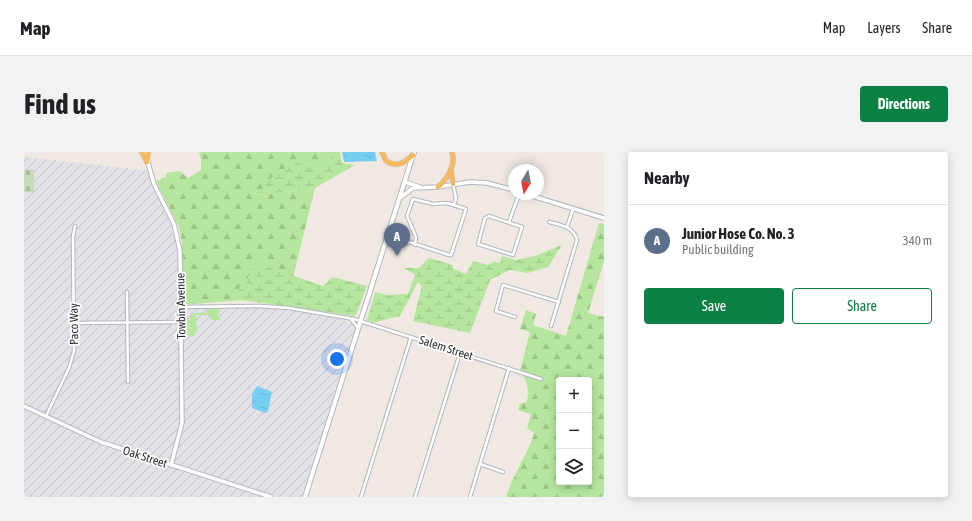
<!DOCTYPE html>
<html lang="en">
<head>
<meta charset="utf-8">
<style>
  :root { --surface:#fff; --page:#f2f2f2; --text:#202124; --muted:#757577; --line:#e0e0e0; --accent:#0b8043 }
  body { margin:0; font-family:"Asap Condensed",sans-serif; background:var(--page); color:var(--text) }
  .controls { position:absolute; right:12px; bottom:12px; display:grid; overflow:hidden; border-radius:4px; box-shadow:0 2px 10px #0003 }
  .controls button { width:36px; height:36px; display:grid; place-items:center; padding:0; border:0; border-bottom:1px solid var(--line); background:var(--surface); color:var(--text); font:20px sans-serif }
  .compass { position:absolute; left:484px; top:12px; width:36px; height:36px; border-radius:50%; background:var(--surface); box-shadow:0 2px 10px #0003; rotate:190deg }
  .you { position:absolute; left:313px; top:207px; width:14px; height:14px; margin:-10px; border:3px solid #fff; border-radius:50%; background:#1a73e8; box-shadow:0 0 0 6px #1a73e833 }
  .badge { display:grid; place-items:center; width:26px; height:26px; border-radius:50%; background:var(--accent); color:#fff; font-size:13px; font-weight:700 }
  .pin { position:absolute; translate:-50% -33px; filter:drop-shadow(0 1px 2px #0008) }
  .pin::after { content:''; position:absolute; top:21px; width:14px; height:12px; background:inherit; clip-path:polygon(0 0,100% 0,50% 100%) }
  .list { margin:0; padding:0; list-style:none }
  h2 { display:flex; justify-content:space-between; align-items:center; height:52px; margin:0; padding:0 16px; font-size:17px }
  h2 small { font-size:13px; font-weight:400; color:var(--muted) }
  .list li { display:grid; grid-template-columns:26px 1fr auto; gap:12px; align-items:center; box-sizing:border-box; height:72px; padding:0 16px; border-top:1px solid var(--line) }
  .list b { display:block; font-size:15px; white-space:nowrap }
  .list p { margin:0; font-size:13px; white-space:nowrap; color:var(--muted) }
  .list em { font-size:13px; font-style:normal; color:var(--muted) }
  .actions { display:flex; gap:8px; padding:12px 16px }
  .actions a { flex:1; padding:9px 0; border:1px solid var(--accent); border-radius:4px; text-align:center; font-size:14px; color:var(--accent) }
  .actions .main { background:var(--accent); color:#fff }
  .icon { flex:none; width:22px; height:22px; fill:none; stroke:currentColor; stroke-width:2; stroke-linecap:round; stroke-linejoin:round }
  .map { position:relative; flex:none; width:580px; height:345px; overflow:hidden; border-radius:4px }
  header { display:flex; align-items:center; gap:24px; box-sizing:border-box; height:56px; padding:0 20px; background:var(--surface); border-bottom:1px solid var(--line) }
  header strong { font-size:19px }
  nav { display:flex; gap:22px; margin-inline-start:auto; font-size:14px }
  .intro { display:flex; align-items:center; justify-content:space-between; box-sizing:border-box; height:96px; padding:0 24px }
  h1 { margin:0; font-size:28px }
  .button { padding:10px 18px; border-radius:4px; background:var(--accent); color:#fff; font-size:14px; font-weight:700 }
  main { display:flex; gap:24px; padding:0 24px }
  aside { flex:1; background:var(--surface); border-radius:4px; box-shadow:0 2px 10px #0003 }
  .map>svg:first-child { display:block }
  .industrial { fill:url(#industrial-furrows) }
  .grass { fill:#b6e59e }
  .forest { fill:url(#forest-firs); fill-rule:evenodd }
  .wetland { fill:url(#wetland-marsh) }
  .cemetery { fill:url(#cemetery-stones) }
  .water { fill:url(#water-ripples) }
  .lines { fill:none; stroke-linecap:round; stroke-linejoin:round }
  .minor-casing { stroke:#b4b7c1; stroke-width:4.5 }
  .tertiary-casing { stroke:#b4b7c1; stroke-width:5.5 }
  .secondary-casing { stroke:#b4b7c1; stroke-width:6 }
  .trunk-casing { stroke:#c9c9c9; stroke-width:6 }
  .minor { stroke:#fff; stroke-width:2.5 }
  .tertiary { stroke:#fff; stroke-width:3.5 }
  .secondary { stroke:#fff; stroke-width:4 }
  .trunk { stroke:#f8ba60; stroke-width:4.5 }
  .labels { text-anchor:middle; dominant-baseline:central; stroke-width:3.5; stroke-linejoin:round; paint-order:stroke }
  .street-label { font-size:12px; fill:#2e2e2e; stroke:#fff }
</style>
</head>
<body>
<header>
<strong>Map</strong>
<nav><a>Map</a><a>Layers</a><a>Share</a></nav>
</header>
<div class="intro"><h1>Find us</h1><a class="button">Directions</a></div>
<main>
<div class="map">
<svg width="580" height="345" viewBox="0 0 580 345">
  <defs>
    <pattern id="industrial-furrows" width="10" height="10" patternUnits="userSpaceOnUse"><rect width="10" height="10" fill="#e3e1e8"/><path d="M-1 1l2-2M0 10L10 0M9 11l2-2" fill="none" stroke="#c3c1c7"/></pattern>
    <pattern id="forest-firs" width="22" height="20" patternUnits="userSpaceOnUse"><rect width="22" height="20" fill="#b6e59e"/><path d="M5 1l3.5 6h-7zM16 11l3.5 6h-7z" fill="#9dc588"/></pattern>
    <pattern id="wetland-marsh" width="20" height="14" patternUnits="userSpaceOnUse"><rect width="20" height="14" fill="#b6e59e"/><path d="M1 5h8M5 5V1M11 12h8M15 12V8" fill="none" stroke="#9dc588"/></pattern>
    <pattern id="cemetery-stones" width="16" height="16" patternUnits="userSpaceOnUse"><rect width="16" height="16" fill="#c8d9b8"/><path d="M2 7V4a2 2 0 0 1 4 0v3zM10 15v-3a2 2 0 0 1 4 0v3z" fill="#acbb9e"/></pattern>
    <pattern id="water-ripples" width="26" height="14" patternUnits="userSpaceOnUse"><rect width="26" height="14" fill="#75cff0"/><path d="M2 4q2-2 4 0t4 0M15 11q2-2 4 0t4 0" fill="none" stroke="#66b2ce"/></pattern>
  </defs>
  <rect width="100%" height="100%" fill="#efe9e1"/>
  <polygon class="industrial" points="0,5 126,19 145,60 155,90 157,154 216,153 265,156 311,164 330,173 331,177 277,345 0,345"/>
  <path class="grass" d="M198,156L195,159L194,164L197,168H188L185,163H172L173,180H171L170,184L160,183V168H165C168,159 175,161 183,161V157Z"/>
  <g class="forest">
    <polygon points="175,0 310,0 302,13 272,11 234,43 291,36 269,125 230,110 221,134 214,136 217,148 159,153 158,91 155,75 132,29 142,25 142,21 156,19 164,26 177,18 177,7"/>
    <path d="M575,71L580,72V109L564,161L580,165V345H482C489,322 504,303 510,281L503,276L507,262L494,258L496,252L503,250C505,236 504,231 496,219L506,180L496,177L502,158L512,162L509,173L542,184ZM535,228H565V330H535Z"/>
  </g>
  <g class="wetland">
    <polygon points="310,0 316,0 318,11 331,13 291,36 233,43 250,23 272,11 302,13"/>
    <polygon points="538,93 524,115 504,121 486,118 466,128 446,181 389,169 398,134 394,130 376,164 348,171 343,168 351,140 363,143 384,142 391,123 380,116 395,116 405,106 429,113 429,117 442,122 449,109 464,113 469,110 476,111 478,104 492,108 511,104"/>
    <polygon points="230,110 299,134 309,125 343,134 334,158 331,164 217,148 214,136 221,134"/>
  </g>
  <rect class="cemetery" x="0" y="18" width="10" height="22"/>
  <g class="water">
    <polygon points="318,0 351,0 353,9 320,10"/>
    <polygon points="233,234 248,240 244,259 241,261 228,256 228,242"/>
  </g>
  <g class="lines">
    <defs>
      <g id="minor">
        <polyline points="429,32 432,46 430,53"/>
        <polygon points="465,64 498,75 489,103 454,92 461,66"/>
        <polyline points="485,70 495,42"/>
        <path d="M525,70C537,73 550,75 553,88L527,174"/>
        <polyline points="543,75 549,57"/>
        <polyline points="364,83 425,103 427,103 442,57 423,51 409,52 389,47 383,64 392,85 391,93"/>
        <polyline points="363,86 384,91"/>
        <polyline points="103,140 104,230"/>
        <polyline points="157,155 236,154 265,156 330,167 517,227"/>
        <polyline points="491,165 472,159 479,133 535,150"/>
        <polyline points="327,167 334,176"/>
        <polyline points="50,171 157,170"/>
        <polyline points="22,264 45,216 50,199 49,85 51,74"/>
        <polyline points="456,312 479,320"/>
        <polyline points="337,345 387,185"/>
        <polyline points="391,345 436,201"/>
        <polyline points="446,345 485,216"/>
      </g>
      <g id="tertiary">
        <polyline points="121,0 130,32 150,72 156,99 158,271 147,313"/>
        <polyline points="381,30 396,35"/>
        <polyline points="502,42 580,66"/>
        <polyline points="376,46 389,36 414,35 446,30 463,31 490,38"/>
        <polyline points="0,254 77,290 247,345"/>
      </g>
      <polyline id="secondary" points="281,345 390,0"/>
      <g id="trunk">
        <polyline points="118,0 123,10"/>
        <path d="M358,0L362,9C373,16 380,11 389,3"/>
        <polyline points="123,10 124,0"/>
        <polyline points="427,19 429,32"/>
        <path d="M414,35C424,26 432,13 428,0"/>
      </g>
    </defs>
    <use href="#minor" class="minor-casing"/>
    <use href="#tertiary" class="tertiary-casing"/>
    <use href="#secondary" class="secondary-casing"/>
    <use href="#trunk" class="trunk-casing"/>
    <use href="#minor" class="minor"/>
    <use href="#tertiary" class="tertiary"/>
    <use href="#secondary" class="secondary"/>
    <use href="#trunk" class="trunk"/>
  </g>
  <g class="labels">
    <g class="street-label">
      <text transform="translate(157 154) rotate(-91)">Towbin Avenue</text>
      <text transform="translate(50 172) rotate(-91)">Paco Way</text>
      <text transform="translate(422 196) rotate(18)">Salem Street</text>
      <text transform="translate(121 305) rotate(18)">Oak Street</text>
    </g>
  </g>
</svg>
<div class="controls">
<button>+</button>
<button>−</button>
<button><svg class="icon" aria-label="layers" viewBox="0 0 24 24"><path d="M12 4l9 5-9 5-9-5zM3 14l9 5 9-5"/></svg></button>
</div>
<svg class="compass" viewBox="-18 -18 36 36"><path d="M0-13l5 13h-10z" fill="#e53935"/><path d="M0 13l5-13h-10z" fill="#757577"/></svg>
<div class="you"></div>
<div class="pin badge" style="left:373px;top:104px;background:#5c6f8a">A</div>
</div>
<aside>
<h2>Nearby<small></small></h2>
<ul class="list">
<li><span class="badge" style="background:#5c6f8a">A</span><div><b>Junior Hose Co. No. 3</b><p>Public building</p></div><em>340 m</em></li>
</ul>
<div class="actions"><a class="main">Save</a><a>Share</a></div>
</aside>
</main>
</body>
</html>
